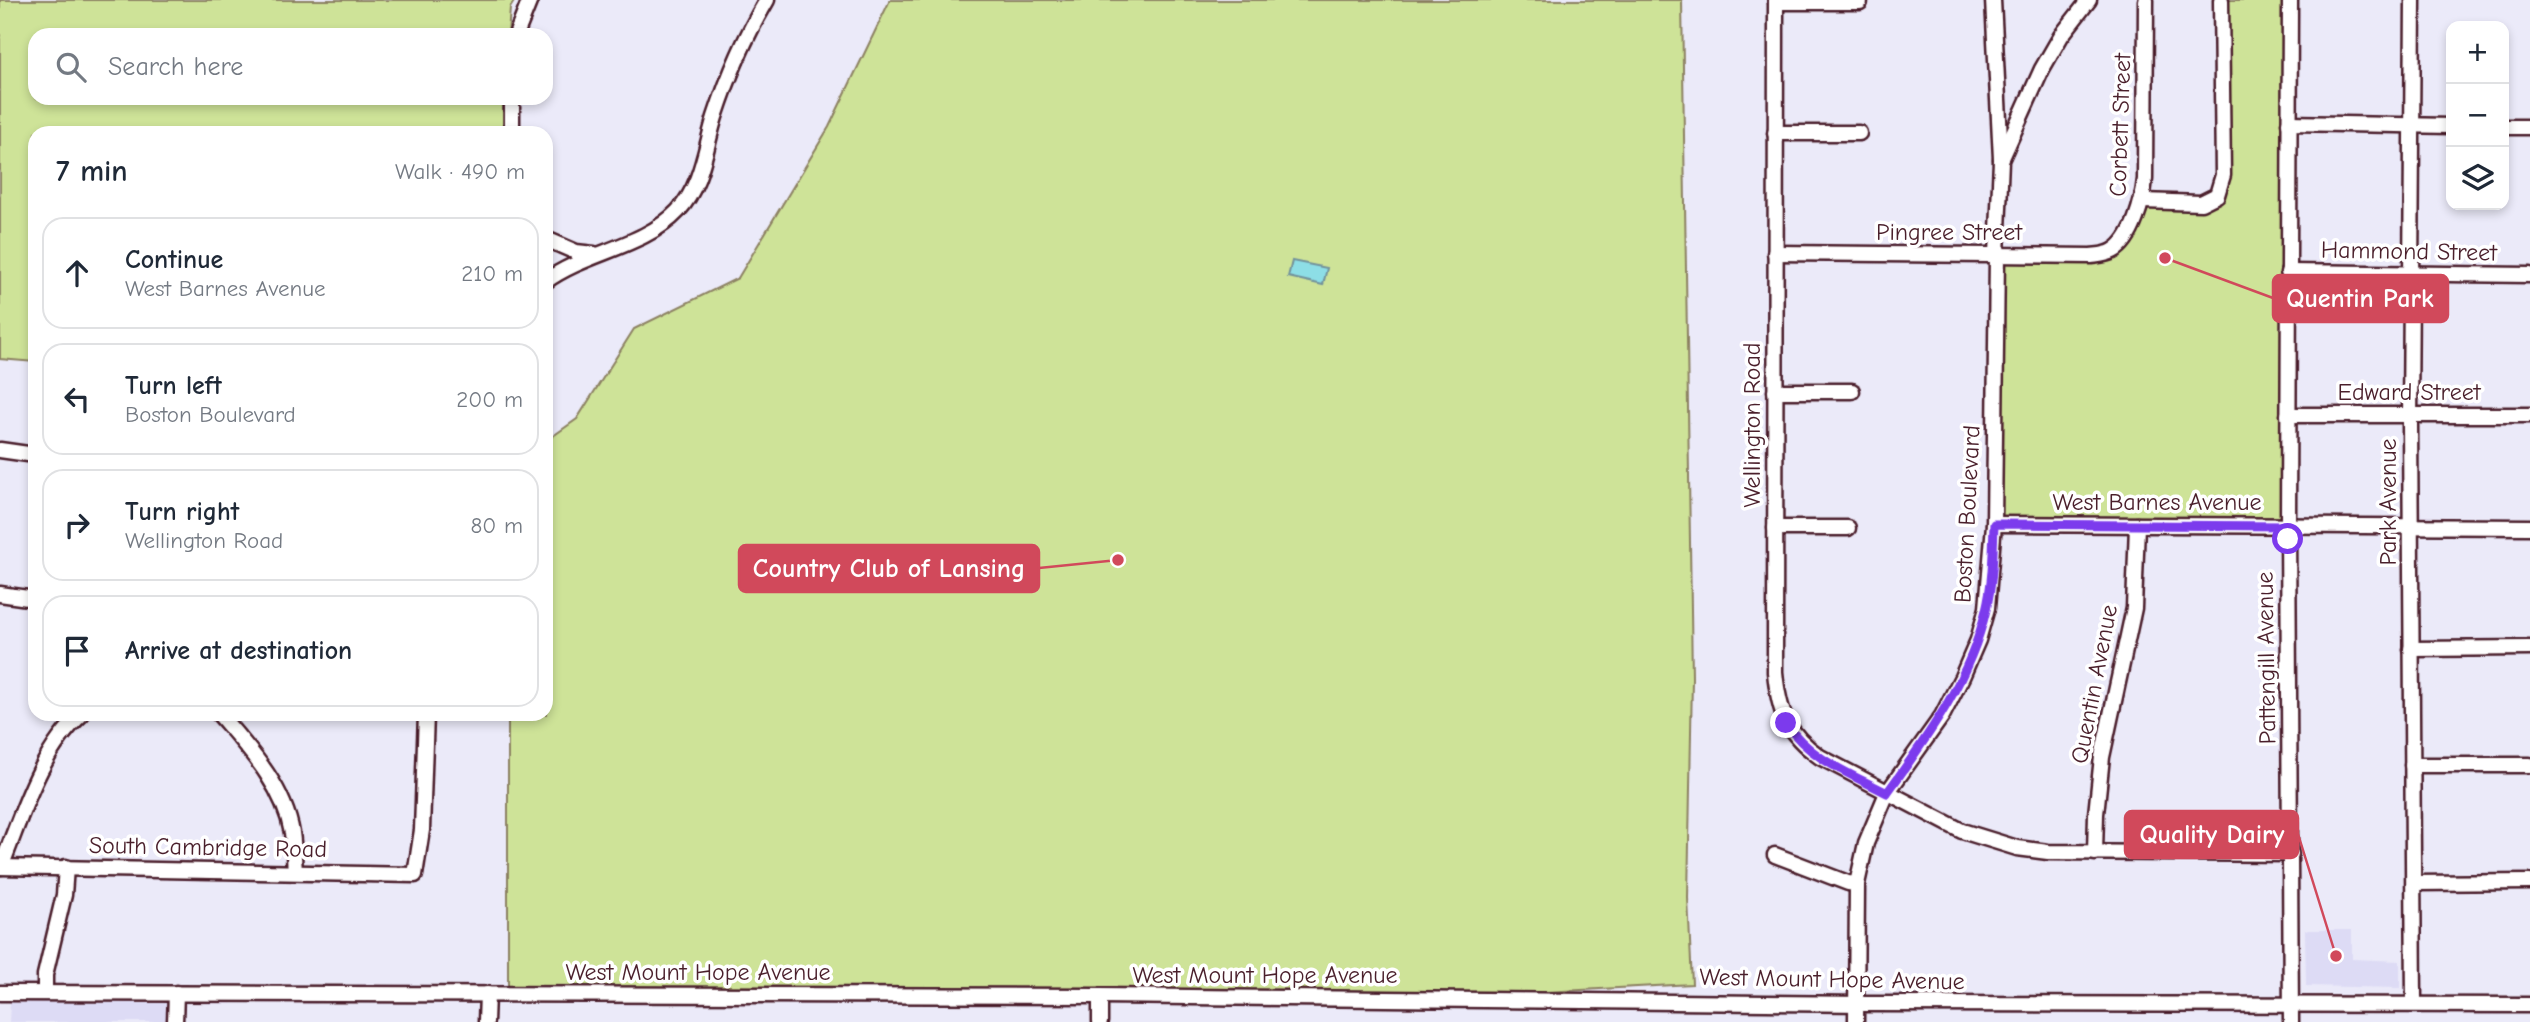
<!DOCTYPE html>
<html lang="en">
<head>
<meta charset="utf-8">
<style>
  :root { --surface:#fff; --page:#f2f2f3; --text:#1f2937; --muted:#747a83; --line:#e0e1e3 }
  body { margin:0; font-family:"Comic Neue",sans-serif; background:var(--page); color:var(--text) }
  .controls { position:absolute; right:21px; top:21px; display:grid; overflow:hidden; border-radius:14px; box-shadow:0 4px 10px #0003 }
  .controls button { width:63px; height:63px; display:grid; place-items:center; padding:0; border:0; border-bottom:2px solid var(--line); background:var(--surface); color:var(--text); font:35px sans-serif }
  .stop { position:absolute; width:21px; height:21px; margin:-16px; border:5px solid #7c3aed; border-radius:50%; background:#fff }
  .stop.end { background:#7c3aed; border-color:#fff; box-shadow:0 2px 7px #0008 }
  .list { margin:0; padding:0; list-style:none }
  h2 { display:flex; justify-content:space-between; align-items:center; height:91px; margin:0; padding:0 28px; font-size:30px }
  h2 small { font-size:23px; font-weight:400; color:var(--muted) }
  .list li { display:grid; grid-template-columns:46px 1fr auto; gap:21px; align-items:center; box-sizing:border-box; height:112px; margin:0 14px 14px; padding:0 14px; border:2px solid var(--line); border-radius:21px }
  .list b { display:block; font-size:26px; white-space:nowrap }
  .list p { margin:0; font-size:23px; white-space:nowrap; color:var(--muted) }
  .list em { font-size:23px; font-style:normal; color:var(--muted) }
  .icon { flex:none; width:38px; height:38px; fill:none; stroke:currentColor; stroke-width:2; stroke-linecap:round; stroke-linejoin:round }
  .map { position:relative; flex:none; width:2530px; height:1022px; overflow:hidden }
  .search { position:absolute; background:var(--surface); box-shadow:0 4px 10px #0003; left:28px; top:28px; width:525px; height:77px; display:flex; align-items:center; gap:18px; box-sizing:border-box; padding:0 24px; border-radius:21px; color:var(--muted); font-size:26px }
  .panel { position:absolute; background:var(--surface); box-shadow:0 4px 10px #0003; left:28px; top:126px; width:525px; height:595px; border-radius:21px }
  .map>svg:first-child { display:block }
  .built { fill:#dddbf5 }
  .green { fill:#cee398; stroke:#8c8162; stroke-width:2 }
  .water { fill:#8ddee6; stroke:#72929b; stroke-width:2 }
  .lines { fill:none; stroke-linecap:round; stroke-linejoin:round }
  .minor-casing { stroke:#4a1f2b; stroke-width:19 }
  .minor { stroke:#fff; stroke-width:14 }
  .route { stroke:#7c3aed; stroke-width:9 }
  .labels { text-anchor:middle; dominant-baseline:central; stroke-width:7; stroke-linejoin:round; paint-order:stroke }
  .street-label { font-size:24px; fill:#4a1f2b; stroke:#fff }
  .leader { fill:none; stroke:#d1495b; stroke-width:2.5 }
  .callout-dot { fill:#d1495b; stroke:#fff; stroke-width:2.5 }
  .callout { fill:#d1495b; stroke:#d1495b; stroke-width:2.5 }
  .callout-label { font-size:26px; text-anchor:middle; font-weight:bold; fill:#fff }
</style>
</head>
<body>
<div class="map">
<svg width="2530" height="1022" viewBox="0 0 2530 1022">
  <rect width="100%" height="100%" fill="#ebeaf9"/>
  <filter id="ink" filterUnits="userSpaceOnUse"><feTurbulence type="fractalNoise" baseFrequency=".0143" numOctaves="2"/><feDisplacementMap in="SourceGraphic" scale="14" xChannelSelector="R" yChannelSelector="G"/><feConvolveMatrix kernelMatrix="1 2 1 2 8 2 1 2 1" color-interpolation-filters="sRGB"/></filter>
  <g filter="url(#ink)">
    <g class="built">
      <polygon points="2305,930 2352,930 2352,959 2400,961 2400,988 2306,986"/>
      <polygon points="10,1002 167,1003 166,1022 9,1022"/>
    </g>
    <g class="green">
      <polygon points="0,0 515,0 510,8 508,35 35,35 35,98 503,98 503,133 35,133 35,362 0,359"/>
      <polygon points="890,0 1682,0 1692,678 1688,898 1692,984 1433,998 508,994 508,714 546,714 546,441 577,419 634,329 738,278 829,127"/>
      <polygon points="2221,0 2283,0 2281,519 1997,517 2004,261 2120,248 2144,200 2205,201 2221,182"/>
    </g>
    <polygon class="water" points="1292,261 1327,268 1323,285 1288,277"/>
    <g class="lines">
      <defs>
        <g id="minor">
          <path d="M1776,0L1775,672C1779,712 1786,733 1820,757L1962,831L2017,848L2048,852L2291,854"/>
          <polyline points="1993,0 2001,159"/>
          <polyline points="2290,0 2288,526 2291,1022"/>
          <polyline points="2413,0 2410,424 2414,1003"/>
          <polyline points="1776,2 1860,2"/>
          <polyline points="516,35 530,0"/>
          <polyline points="2289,123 2451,126"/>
          <polyline points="2504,127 2530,127"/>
          <polyline points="512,133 512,98"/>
          <polyline points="1775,133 1859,133"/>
          <polyline points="2143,201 2201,203 2217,195 2223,175 2221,0"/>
          <polyline points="546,239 576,252 594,254"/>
          <path d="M1775,253L2091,256C2098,255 2106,255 2113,251C2133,240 2143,200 2145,179L2146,0"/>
          <polyline points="2288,272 2530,275"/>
          <path d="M546,281C586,252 644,247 678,211C702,185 705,149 715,117C728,77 745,37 767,0"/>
          <polyline points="1775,391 1852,391"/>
          <polyline points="2288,415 2530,415"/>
          <polyline points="0,450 35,455"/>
          <polyline points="1994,524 2530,527"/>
          <polyline points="1775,528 1848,528"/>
          <polyline points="0,594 35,599"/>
          <polyline points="2411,649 2530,648"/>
          <path d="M219,714C249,749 284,786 292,833C294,846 294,859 295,872"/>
          <polyline points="2412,765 2530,765"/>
          <polyline points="2095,853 2096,814 2102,757 2134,608 2137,525"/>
          <polyline points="1775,855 1848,883 1857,884"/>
          <polyline points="0,867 415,875 422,830 426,714"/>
          <path d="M1,867C22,815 39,752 82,714"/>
          <polyline points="2414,883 2530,882"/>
          <polyline points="45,992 45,975 64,895 66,867"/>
          <polyline points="0,993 1100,996 1867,1004 2530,1005"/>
          <polyline points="175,1022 176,993"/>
          <polyline points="486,1022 487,994"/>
          <polyline points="1100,1022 1100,996"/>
          <polyline points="1856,1022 1857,884 1866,843 1887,793 1942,716 1962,677 1978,640 1987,608 1994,524 1997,255 2001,160 2042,69 2061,36 2089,0"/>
        </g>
      </defs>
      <use href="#minor" class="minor-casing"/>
      <use href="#minor" class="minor"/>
    </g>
  </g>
  <g class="lines" filter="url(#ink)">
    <path class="route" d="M1786,723C1809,759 1851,774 1887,793C1928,736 1970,679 1986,610C1993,582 1993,553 1994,524L2288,526V539"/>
  </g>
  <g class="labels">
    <g class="street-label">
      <text transform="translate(2120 125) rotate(-88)">Corbett Street</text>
      <text x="1949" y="232">Pingree Street</text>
      <text transform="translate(2409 251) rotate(1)">Hammond Street</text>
      <text x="2409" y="392">Edward Street</text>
      <text transform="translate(1752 425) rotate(-90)">Wellington Road</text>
      <text x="2157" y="502">West Barnes Avenue</text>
      <text transform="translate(2388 502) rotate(-90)">Park Avenue</text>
      <text transform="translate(1967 514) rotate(-87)">Boston Boulevard</text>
      <text transform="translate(2266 658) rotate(-91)">Pattengill Avenue</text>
      <text transform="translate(2094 684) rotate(-79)">Quentin Avenue</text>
      <text transform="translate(208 847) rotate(1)">South Cambridge Road</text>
      <text x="698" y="972">West Mount Hope Avenue</text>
      <text x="1265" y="975">West Mount Hope Avenue</text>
      <text transform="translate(1832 979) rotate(1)">West Mount Hope Avenue</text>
    </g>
  </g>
  <path class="leader" d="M2165 258L2273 298M1118 560L1039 568M2336 956L2298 834"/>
  <g class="callout-dot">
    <circle cx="2165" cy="258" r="7"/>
    <circle cx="1118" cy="560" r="7"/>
    <circle cx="2336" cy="956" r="7"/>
  </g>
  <g class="callout">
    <rect x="2273" y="275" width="175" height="47" rx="7"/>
    <rect x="739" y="545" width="300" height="47" rx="7"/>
    <rect x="2125" y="811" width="173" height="47" rx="7"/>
  </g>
  <g class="callout-label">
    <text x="2360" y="307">Quentin Park</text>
    <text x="889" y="577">Country Club of Lansing</text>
    <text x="2212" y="843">Quality Dairy</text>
  </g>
</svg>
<div class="controls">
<button>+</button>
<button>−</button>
<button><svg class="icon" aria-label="layers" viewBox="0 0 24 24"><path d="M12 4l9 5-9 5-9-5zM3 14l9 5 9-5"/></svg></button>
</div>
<div class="stop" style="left:2288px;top:539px"></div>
<div class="stop end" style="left:1786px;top:723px"></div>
<div class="search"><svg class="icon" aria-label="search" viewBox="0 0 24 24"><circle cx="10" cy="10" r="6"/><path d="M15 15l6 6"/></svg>Search here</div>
<section class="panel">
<h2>7 min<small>Walk · 490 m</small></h2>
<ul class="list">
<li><svg class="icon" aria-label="ahead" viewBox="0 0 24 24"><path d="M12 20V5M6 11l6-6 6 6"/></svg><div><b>Continue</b><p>West Barnes Avenue</p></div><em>210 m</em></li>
<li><svg class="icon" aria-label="left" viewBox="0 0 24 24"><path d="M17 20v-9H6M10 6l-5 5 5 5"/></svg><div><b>Turn left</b><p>Boston Boulevard</p></div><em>200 m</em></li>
<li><svg class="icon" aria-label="right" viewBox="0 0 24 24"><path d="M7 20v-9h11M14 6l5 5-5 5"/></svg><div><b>Turn right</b><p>Wellington Road</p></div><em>80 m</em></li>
<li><svg class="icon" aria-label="arrive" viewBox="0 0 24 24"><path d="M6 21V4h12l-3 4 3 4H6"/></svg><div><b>Arrive at destination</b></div></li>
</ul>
</section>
</div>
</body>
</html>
